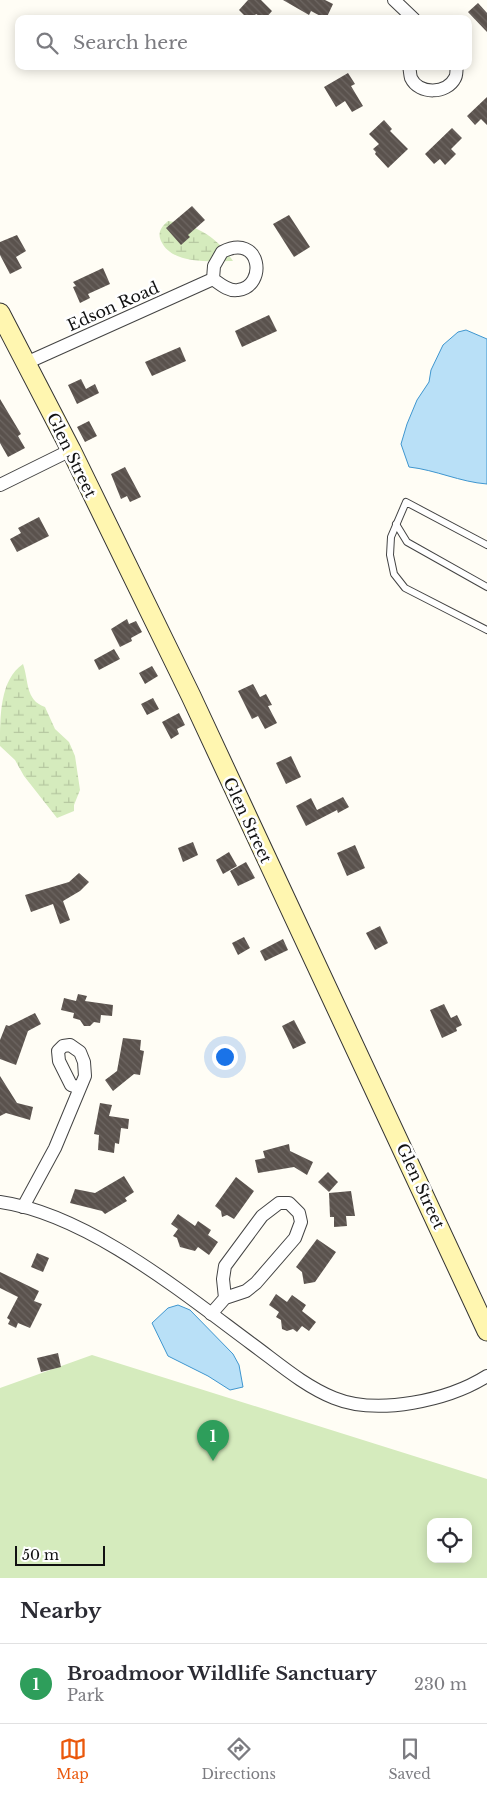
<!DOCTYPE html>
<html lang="en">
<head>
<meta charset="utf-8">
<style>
  :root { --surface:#fff; --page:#f7f7f7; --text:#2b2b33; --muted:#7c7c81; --line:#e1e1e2; --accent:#ea580c }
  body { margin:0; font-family:"Libre Baskerville",serif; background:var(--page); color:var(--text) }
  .controls { position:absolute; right:15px; bottom:15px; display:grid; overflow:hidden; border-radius:10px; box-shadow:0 2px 12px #0003 }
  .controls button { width:45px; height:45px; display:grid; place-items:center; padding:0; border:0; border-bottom:1px solid var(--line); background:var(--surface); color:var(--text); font:25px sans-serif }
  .scale { position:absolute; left:15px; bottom:12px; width:90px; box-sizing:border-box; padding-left:5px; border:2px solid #111; border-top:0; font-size:14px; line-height:18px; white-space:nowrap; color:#111; -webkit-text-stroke:4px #fff; paint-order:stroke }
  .you { position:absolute; left:224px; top:1056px; width:18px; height:18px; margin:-12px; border:4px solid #fff; border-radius:50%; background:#1a73e8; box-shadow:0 0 0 8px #1a73e833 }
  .badge { display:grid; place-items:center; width:32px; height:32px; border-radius:50%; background:var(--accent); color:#fff; font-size:16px; font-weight:700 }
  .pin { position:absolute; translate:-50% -41px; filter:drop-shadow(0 1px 2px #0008) }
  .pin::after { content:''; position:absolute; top:26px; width:18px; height:15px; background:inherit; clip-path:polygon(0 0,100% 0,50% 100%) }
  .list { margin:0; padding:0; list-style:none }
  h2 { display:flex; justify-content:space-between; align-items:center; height:65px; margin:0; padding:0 20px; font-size:21px }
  h2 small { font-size:16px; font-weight:400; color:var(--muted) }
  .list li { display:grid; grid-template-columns:32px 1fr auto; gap:15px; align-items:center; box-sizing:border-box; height:80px; padding:0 20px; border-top:1px solid var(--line) }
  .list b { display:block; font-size:19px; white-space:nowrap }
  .list p { margin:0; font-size:16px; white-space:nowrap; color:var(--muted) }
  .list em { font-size:16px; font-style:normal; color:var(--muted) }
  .icon { flex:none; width:28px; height:28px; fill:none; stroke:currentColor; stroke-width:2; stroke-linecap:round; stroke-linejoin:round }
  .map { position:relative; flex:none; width:487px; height:1578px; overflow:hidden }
  .search { position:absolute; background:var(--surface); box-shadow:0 2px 12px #0003; left:15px; right:15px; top:15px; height:55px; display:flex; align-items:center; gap:12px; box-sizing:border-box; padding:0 18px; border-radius:10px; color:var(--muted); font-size:19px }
  .sheet { height:145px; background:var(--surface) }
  nav { display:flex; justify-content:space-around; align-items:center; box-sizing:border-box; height:70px; border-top:1px solid var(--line); background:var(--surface); font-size:14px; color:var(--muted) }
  nav a { display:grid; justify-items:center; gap:2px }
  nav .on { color:var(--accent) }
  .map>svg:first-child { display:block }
  .wetland { fill:url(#wetland-marsh) }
  .park { fill:#d5ebbd; fill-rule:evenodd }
  .water { fill:#b9e0f7; stroke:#3f96cf }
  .building { fill:url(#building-back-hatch) }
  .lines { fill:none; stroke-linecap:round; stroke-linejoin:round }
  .lane-casing { stroke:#444; stroke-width:8 }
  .street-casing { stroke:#444; stroke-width:14 }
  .secondary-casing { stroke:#333; stroke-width:21 }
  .lane { stroke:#fff; stroke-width:6 }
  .street { stroke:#fff; stroke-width:12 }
  .secondary { stroke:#fff6b0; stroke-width:19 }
  .labels { text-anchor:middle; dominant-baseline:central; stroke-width:5; stroke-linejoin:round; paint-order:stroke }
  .street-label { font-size:16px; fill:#111; stroke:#fff }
</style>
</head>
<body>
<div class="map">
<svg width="487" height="1578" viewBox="0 0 487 1578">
  <defs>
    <pattern id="wetland-marsh" width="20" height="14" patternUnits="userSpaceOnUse" patternTransform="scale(1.25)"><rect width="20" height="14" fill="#d5ebbd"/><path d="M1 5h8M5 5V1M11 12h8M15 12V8" fill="none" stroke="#b6c8a1"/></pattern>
    <pattern id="building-back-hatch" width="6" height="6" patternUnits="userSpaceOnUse" patternTransform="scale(1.25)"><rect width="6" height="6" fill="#5a524d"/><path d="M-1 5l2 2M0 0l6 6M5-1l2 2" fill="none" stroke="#6d6662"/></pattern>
  </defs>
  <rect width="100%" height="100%" fill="#fffdf5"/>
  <g class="wetland">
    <path d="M168,221C196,224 218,238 233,261C210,261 172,265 161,241C157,232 162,226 168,221Z"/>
    <path d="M23,664C29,681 25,700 45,707L55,729L69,742L75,756L80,790L74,805V811L57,818L24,776L15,760L0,746C0,715 0,680 23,664Z"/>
  </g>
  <path class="park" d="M92,1355L487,1479V1578H0V1388ZM431,1522H468V1559H431Z"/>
  <g class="water">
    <path d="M466,330L487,339V484C460,482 436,470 409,467L401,444L407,424L417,400L429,382L431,370L443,345L458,332Z"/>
    <polygon points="178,1305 190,1310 233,1354 239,1365 243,1387 230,1390 208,1376 168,1356 152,1323 168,1308"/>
  </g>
  <g class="building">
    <polygon points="248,0 261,0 272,11 265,19 256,14 252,19 248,19 239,10"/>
    <polygon points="283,0 325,0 333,4 326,19 311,11 309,15"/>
    <polygon points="478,3 487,13 487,32 468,12"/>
    <polygon points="348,73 355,84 351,86 363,106 352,112 345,101 336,107 324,87"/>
    <polygon points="487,97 487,125 481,119 475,125 467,116"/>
    <polygon points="384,120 392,129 390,131 408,149 388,168 375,154 376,152 373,149 379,144 369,134"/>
    <polygon points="452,128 462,138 451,149 456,154 445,165 440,159 434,164 425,154"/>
    <polygon points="192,206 205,220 188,235 190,237 181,245 166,228"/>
    <polygon points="289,215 310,247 294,257 273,224"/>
    <polygon points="17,235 26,251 16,257 22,268 10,274 0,255 0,242"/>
    <polygon points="103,268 110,284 88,294 90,298 80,303 73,287 76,286 73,282"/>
    <polygon points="269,315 277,331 242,347 235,331"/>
    <polygon points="180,347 186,361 152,376 145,362"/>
    <polygon points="81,379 86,389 95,384 99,393 77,404 68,385"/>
    <polygon points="0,399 21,434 18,436 25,448 8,457 0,443"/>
    <polygon points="89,421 97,436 85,442 77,427"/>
    <polygon points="125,467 141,497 130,502 127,496 121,499 111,474"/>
    <polygon points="39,517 49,536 17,552 10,539 21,533 18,528"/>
    <polygon points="127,619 129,624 136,621 142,632 131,638 132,641 120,647 111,629"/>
    <polygon points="114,649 120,659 99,670 94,660"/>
    <polygon points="152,666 158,676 145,684 139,673"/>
    <polygon points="253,684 260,697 266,694 272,705 268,706 277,723 265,729 258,716 252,719 238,691"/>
    <polygon points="153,698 159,709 147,715 141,704"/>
    <polygon points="179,713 185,725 177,729 179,734 171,739 162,722"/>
    <polygon points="291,756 301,777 286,784 276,763"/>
    <polygon points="343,797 349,807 338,813 337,810 306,826 296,806 311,798 317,810"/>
    <polygon points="193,842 198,855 183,862 178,848"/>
    <polygon points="355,845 365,868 347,876 337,853"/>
    <polygon points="229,852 237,866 223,874 216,860"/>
    <polygon points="246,862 255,878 238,886 230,871"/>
    <polygon points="79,873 89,882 80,891 63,901 70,920 60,924 53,904 31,912 25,895 69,882"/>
    <polygon points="380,926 388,943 375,950 366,933"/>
    <polygon points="244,937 250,948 238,955 232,943"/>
    <polygon points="283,939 288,950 265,961 260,951"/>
    <polygon points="78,994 87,996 85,1001 113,1005 112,1016 101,1015 100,1023 94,1022 90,1026 84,1026 80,1020 73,1018 74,1013 61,1010 64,998 76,1001"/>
    <polygon points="444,1004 451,1018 457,1015 462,1025 456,1028 457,1031 442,1038 430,1010"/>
    <polygon points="35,1013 41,1024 28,1031 16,1065 0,1059 0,1040 6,1025 9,1026"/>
    <polygon points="294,1020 306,1043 293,1049 282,1026"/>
    <polygon points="123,1038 141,1040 140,1050 144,1051 140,1075 134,1074 113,1091 105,1080 117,1071"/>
    <polygon points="0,1076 17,1103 33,1107 30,1120 6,1113 0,1116"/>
    <polygon points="100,1103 112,1105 109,1116 129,1119 128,1129 121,1128 119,1144 115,1143 114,1153 98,1150 99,1135 94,1134"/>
    <polygon points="289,1144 290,1151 313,1162 307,1175 294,1167 258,1173 255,1160 265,1158 263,1151"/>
    <polygon points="328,1172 338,1182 329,1192 318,1182"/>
    <polygon points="124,1176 134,1192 125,1198 127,1201 105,1214 102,1211 70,1203 75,1189 95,1193"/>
    <polygon points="236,1177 254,1191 234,1219 227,1215 222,1217 221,1211 215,1206"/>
    <polygon points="351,1191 355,1216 346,1216 347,1226 334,1227 334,1217 330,1217 329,1193"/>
    <polygon points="178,1214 195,1226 198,1221 211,1230 208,1235 218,1242 209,1255 198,1247 195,1251 180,1247 177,1238 173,1236 178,1229 171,1224"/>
    <polygon points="317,1239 336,1252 315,1282 304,1284 302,1272 296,1267"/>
    <polygon points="37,1253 49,1258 43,1272 31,1267"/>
    <polygon points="0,1272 39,1291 34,1301 42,1304 30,1328 18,1323 16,1328 8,1324 10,1320 7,1318 18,1297 0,1288"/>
    <polygon points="276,1294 287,1302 292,1295 306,1305 302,1311 316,1322 309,1331 302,1326 297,1332 293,1329 287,1331 282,1329 281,1320 276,1317 279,1312 269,1305"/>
    <polygon points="58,1353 61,1367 41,1372 37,1358"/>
  </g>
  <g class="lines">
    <defs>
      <g id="lane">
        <polyline points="396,524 407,542 487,587"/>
        <polyline points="487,545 406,502 391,537 390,555 394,574 405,588 487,630"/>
      </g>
      <g id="street">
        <polyline points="394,0 414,19"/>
        <path d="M409,66C410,70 410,75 411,78C419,95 447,94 455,78C457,75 456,70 457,66"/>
        <path d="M26,363L213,279C220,284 229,292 238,290C267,287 262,232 222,252L214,266L213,279"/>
        <polyline points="0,485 71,450"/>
        <path d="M0,1202C87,1214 183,1293 252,1344C278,1363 304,1386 334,1398C378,1416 449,1400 487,1376"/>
        <polyline points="23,1207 55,1148 85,1076 84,1062 80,1052 70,1045 63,1046 58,1051 59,1061 71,1085 80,1088"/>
        <polyline points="211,1314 225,1298 246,1291 256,1283 295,1238 301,1222 299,1213 289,1203 279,1203 262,1216 225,1266 223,1279 225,1298"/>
      </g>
      <polyline id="secondary" points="0,313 71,450 191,696 487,1331"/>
    </defs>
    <use href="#lane" class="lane-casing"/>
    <use href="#street" class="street-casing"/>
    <use href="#secondary" class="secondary-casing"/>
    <use href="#lane" class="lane"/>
    <use href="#street" class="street"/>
    <use href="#secondary" class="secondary"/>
  </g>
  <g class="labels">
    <g class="street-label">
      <text transform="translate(113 306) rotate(-24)">Edson Road</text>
      <text transform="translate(72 455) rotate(64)">Glen Street</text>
      <text transform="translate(248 820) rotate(65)">Glen Street</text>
      <text transform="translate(421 1186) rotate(65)">Glen Street</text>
    </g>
  </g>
</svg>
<div class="controls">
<button><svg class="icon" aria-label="locate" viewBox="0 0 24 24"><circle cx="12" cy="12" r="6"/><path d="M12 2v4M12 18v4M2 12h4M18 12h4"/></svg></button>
</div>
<div class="scale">50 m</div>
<div class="you"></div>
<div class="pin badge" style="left:213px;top:1461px;background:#2e9e5b">1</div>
<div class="search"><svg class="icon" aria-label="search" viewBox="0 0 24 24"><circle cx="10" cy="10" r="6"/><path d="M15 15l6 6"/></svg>Search here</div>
</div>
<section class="sheet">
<h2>Nearby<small></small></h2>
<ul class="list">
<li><span class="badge" style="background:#2e9e5b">1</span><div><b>Broadmoor Wildlife Sanctuary</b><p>Park</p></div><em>230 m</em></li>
</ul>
</section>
<nav>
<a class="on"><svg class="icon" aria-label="map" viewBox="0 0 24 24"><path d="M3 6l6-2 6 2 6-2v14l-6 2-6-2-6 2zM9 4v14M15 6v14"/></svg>Map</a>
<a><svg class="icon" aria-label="directions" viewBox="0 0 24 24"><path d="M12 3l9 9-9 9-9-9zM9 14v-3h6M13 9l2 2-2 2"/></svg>Directions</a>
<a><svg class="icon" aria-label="saved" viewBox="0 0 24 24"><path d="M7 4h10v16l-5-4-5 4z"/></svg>Saved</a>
</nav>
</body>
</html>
